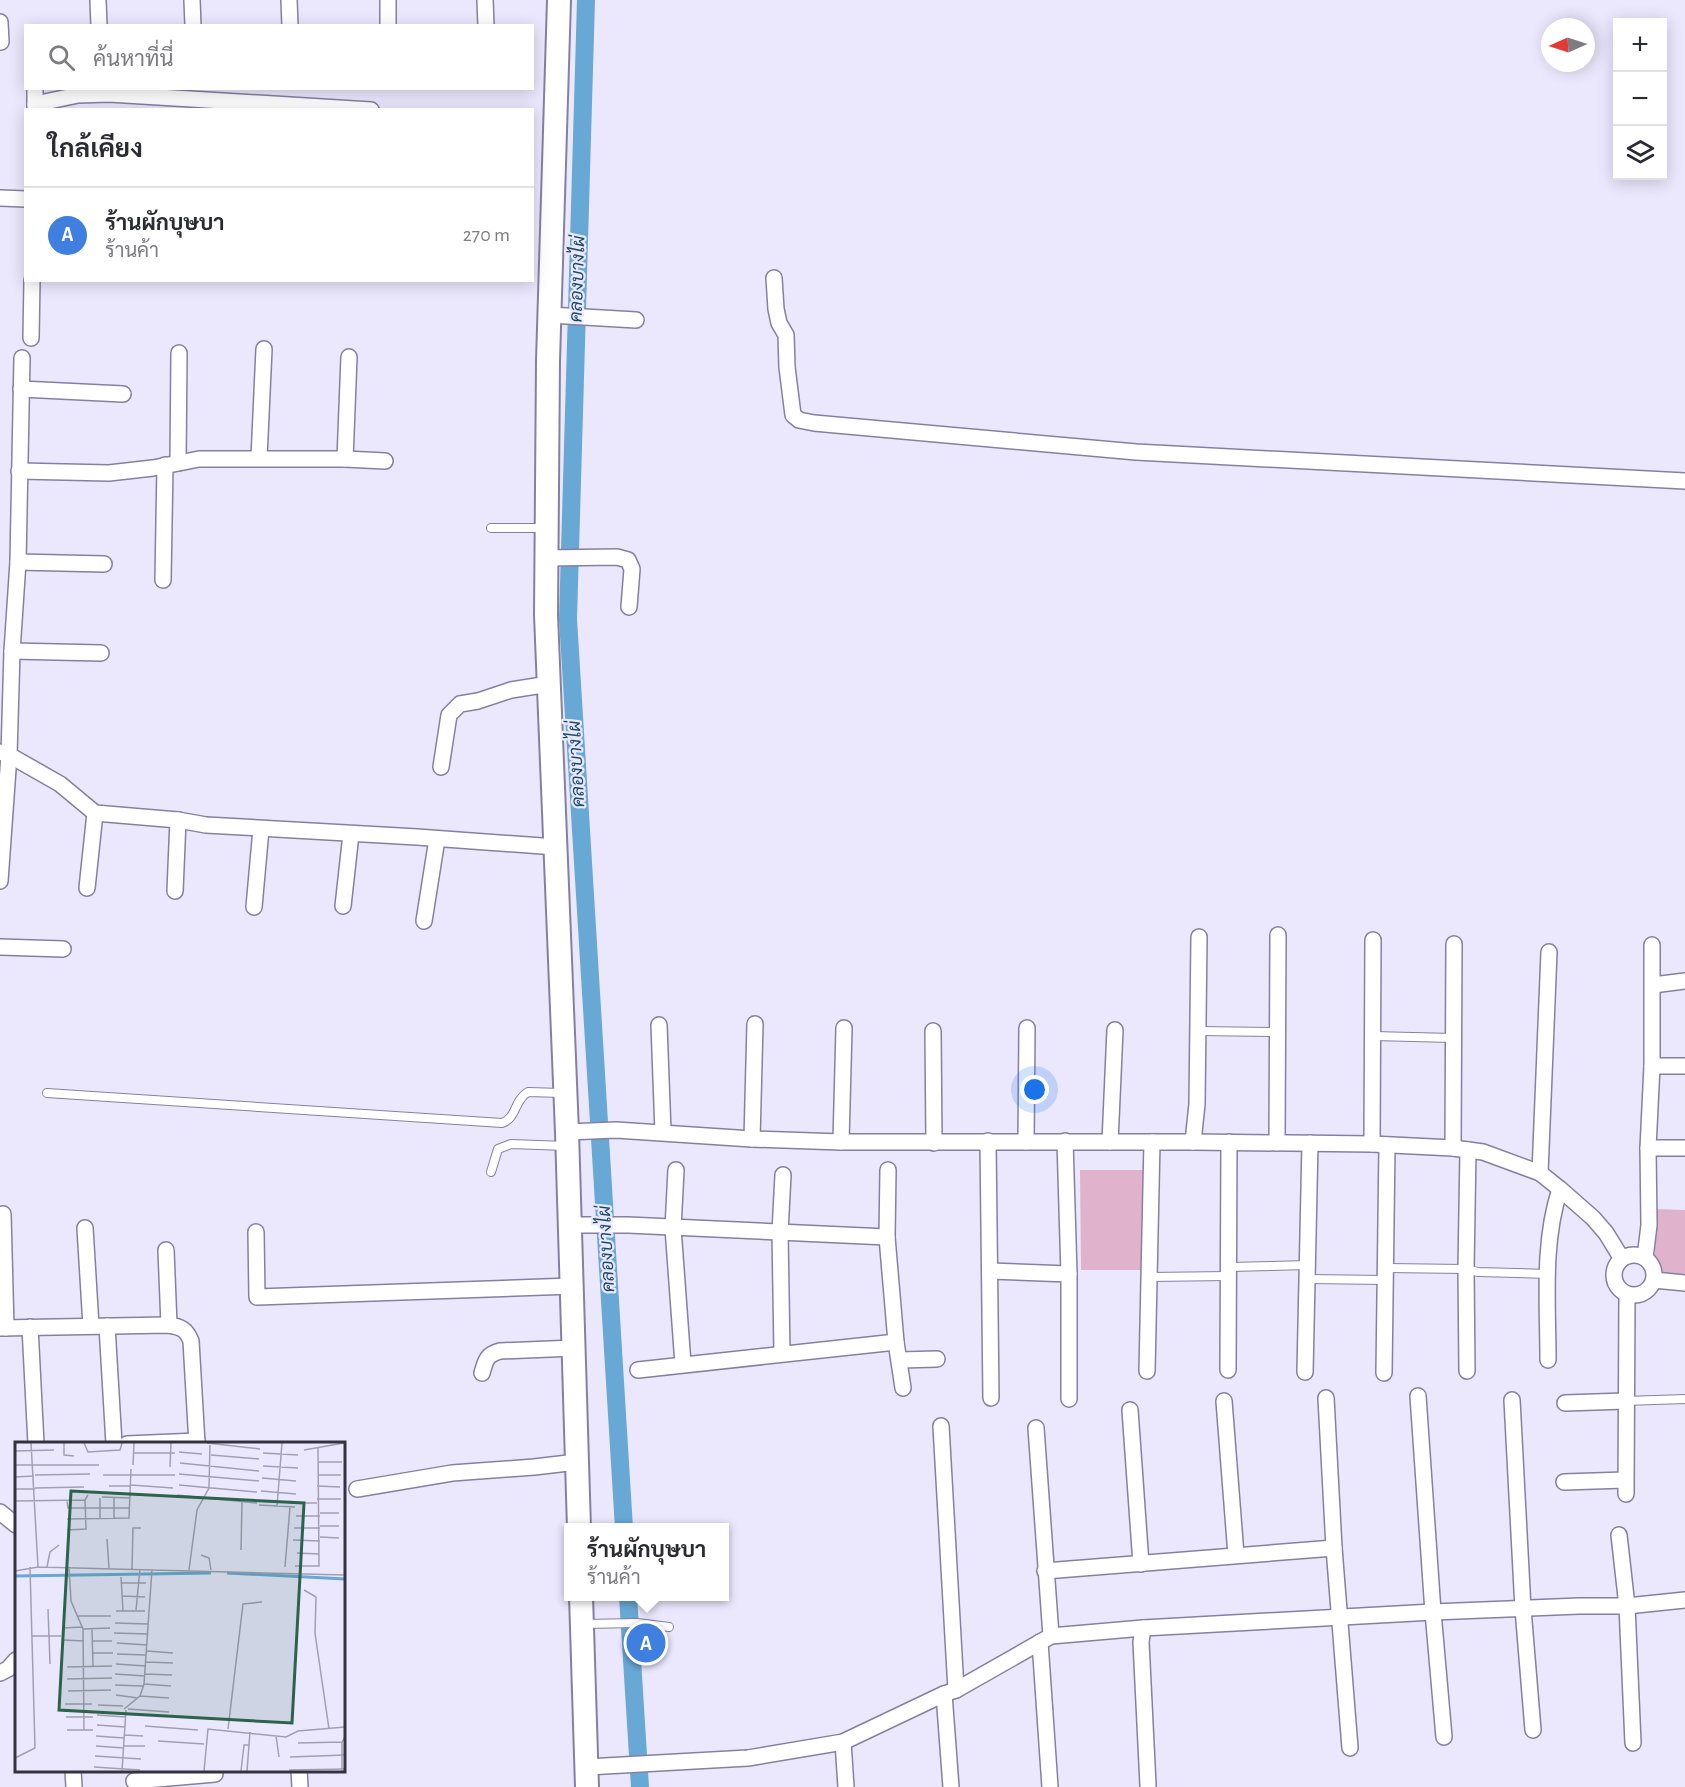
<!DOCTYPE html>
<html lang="th">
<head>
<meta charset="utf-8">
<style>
  :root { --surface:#fff; --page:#f7f7f7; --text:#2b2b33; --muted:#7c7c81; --line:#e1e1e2; --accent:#2b634b }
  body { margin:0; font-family:"Alegreya Sans",Sarabun,sans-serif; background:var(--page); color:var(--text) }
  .controls { position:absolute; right:18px; top:18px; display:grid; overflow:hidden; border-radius:0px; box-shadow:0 3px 15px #0003 }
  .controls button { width:54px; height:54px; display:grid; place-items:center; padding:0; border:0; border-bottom:2px solid var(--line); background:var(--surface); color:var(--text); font:30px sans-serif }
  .compass { position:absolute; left:1541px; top:18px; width:54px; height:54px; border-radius:50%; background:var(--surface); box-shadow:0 3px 15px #0003; rotate:267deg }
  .you { position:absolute; left:1035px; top:1090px; width:21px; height:21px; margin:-15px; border:4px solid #fff; border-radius:50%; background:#1a73e8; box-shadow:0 0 0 9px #1a73e833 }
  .badge { display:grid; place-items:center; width:39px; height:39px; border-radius:50%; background:var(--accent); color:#fff; font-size:20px; font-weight:700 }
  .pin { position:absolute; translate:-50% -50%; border:3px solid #fff; box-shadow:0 2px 6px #0006 }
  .popup { position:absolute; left:564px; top:1523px; width:165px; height:78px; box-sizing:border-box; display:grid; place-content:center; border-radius:0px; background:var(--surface); filter:drop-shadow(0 2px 4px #0005); font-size:20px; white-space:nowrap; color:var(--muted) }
  .popup b { font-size:22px; color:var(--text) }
  .popup::after { content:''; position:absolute; left:50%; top:100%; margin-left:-12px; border:12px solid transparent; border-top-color:var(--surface) }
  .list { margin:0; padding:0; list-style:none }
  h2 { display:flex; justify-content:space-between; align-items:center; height:78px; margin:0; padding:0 24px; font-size:26px }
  h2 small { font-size:20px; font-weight:400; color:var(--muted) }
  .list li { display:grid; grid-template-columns:39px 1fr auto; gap:18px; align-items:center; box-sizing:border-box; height:96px; padding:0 24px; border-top:2px solid var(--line) }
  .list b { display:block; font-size:22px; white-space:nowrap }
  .list p { margin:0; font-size:20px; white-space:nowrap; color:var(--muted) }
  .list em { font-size:20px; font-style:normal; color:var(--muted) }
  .icon { flex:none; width:33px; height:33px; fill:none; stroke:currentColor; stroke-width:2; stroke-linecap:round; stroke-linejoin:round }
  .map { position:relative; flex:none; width:1685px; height:1787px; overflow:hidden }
  .search { position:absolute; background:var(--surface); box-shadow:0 3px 15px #0003; left:24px; top:24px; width:510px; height:66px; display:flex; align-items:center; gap:15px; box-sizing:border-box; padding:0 21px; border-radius:0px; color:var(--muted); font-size:22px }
  .panel { position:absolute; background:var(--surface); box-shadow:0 3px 15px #0003; left:24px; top:108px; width:510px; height:174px; border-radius:0px }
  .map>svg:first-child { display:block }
  .green { fill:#e0b2cc }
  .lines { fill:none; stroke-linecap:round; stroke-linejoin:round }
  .canal { stroke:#68a8d5; stroke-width:18 }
  .lane-casing { stroke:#8580a1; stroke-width:10 }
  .street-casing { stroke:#8580a1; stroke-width:18 }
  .secondary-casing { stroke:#8580a1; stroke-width:26 }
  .lane { stroke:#fff; stroke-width:8 }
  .street { stroke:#fff; stroke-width:15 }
  .secondary { stroke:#fff; stroke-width:22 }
  .labels { text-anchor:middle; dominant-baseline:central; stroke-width:4.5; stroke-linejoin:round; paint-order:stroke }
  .water-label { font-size:18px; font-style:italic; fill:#1a4b6a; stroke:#ebe8fe }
  .inset-river { fill:none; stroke:#68a8d5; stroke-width:3 }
  .inset-road { fill:none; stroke:#a29fb2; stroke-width:1.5 }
  .view { fill:#2b634b; fill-opacity:0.15; stroke:#2b634b; stroke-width:3 }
  .inset-edge { fill:none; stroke:#343240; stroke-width:3 }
</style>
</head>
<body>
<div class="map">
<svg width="1685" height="1787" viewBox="0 0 1685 1787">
  <rect width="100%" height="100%" fill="#ebe8fe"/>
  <g class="green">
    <polygon points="1080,1170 1149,1170 1149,1270 1081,1270"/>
    <polygon points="1657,1209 1685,1210 1685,1286 1674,1286 1654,1268"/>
  </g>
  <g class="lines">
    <g class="canal">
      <polyline points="586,0 568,619 624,1528"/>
      <polyline points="628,1596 640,1787"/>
    </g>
    <defs>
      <g id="lane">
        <polyline points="491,528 543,528"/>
        <polyline points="1199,1031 1278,1032"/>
        <polyline points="1373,1036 1453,1038"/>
        <path d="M47,1093L502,1123C517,1118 514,1100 528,1092L562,1093"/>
        <polyline points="491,1172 498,1149 511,1144 566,1146"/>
        <polyline points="1229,1267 1308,1265"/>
        <polyline points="1386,1268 1466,1269 1478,1272 1548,1274"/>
        <polyline points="1149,1277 1229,1276"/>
        <polyline points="1307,1279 1386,1280"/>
        <polyline points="1625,1401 1685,1399"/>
        <polyline points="584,1624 637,1623 669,1627"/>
      </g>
      <g id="street">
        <polyline points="98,0 99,26"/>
        <polyline points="192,0 193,26"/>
        <polyline points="289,0 290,26"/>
        <polyline points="388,0 388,26"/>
        <polyline points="485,0 486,26"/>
        <polyline points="0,22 1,42"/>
        <polyline points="35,104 78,95 109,94 371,110"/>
        <polyline points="35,110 35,88"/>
        <polyline points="0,198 26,199"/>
        <polyline points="774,278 776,309 779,323 786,335 787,367 793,415 799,420 814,423 1136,452 1685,481"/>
        <polyline points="550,315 636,320"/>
        <polyline points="31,338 32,280"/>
        <polyline points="21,389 123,394"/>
        <polyline points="259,458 264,349"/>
        <polyline points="345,459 349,357"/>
        <polyline points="178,463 179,353"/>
        <polyline points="19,471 109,473 153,468 199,459 345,459 385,461"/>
        <polyline points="546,558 617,557 628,560 632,569 629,607"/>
        <polyline points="18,562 104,564"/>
        <polyline points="163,580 165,465"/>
        <polyline points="12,651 101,653"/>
        <polyline points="0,752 9,755 60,784 95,813 178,820 206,825 417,837 556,847"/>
        <polyline points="441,767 449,715 460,704 478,701 511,690 549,684"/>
        <polyline points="0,881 9,755 12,651 18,562 22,358"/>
        <polyline points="87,888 95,813"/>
        <polyline points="175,891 178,820"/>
        <polyline points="343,906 351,834"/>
        <polyline points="254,907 261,829"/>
        <polyline points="424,921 437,839"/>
        <polyline points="0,947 63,949"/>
        <polyline points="1653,985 1685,981"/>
        <polyline points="659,1025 663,1132"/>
        <polyline points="933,1031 934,1143"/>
        <polyline points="1652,1066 1685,1066"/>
        <polyline points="567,1132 616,1130 752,1139 841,1142 1193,1142 1372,1144 1453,1148 1483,1152 1540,1173 1560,1189 1593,1218 1606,1233 1622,1259"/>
        <polyline points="752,1139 755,1024"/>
        <polyline points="988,1141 991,1398"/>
        <polyline points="1065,1141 1069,1274 1069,1399"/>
        <polyline points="841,1142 844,1028"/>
        <polyline points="1026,1142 1027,1028"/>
        <polyline points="1110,1142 1115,1030"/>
        <polyline points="1193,1142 1197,1104 1199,937"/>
        <polyline points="1277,1143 1278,935"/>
        <polyline points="1372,1144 1373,940"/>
        <polyline points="1453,1148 1454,944"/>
        <polyline points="1648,1148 1685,1148"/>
        <polyline points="676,1170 673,1228 683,1364"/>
        <polyline points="888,1170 887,1237 896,1342 903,1388"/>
        <polyline points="1540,1173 1549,952"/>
        <polyline points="3,1214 6,1328"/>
        <polyline points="570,1225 628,1225 887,1237"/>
        <polyline points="85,1228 91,1326"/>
        <polyline points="256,1232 257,1297 572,1286"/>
        <polyline points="166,1250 169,1325"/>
        <circle cx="1634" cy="1275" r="20"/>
        <polyline points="1645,1258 1649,1225 1648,1148 1652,1066 1652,945"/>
        <polyline points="990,1271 1069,1274"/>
        <polyline points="1654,1280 1685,1283"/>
        <polyline points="107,1326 114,1444"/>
        <polyline points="30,1327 36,1444"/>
        <path d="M0,1328L169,1325C181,1327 186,1329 191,1341L197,1444"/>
        <polyline points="782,1353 780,1232 783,1175"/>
        <polyline points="900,1360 937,1359"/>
        <path d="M1548,1360C1548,1304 1542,1243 1560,1189"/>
        <polyline points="638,1370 896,1342"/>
        <polyline points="1228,1370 1229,1142"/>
        <polyline points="1147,1371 1152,1142"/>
        <polyline points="1467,1371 1466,1269 1468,1150"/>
        <polyline points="1305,1372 1310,1143"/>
        <path d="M482,1373C486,1360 486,1355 500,1351L574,1348"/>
        <polyline points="1384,1373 1387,1145"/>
        <polyline points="1418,1396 1433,1612 1444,1737"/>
        <polyline points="1326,1398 1334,1548 1350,1748"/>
        <polyline points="1512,1400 1523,1609 1533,1730"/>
        <polyline points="1224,1401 1236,1555"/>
        <polyline points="1565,1403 1625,1401"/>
        <polyline points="1130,1410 1141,1564"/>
        <polyline points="941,1426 956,1690"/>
        <polyline points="1036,1428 1051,1636"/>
        <polyline points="127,1444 197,1441"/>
        <polyline points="1564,1482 1625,1480"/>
        <polyline points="357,1489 452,1473 534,1467 577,1462"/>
        <polyline points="1626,1494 1627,1294"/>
        <polyline points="0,1512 16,1525"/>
        <polyline points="1619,1535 1627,1606 1633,1743"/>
        <polyline points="1045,1571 1334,1548"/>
        <polyline points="1143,1628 1141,1642 1148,1785"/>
        <polyline points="1040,1642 1050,1787"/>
        <polyline points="0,1673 8,1669 16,1660"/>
        <polyline points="944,1694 951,1787"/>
        <polyline points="843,1742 846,1787"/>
        <polyline points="587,1767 748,1758 843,1742 944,1694 956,1690 1051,1636 1143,1628 1433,1612 1579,1606 1627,1606 1685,1600"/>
        <polyline points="73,1770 74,1787"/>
        <polyline points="299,1770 300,1787"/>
        <polyline points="134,1781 215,1774"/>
      </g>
      <g id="secondary">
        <polyline points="559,0 548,361 546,615 567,1132 579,1528"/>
        <polyline points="581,1596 587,1787"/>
      </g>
    </defs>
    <use href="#lane" class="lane-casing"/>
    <use href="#street" class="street-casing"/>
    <use href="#secondary" class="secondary-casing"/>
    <use href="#lane" class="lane"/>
    <use href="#street" class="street"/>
    <use href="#secondary" class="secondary"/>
  </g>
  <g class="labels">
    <g class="water-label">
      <text transform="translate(578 279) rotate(-88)">คลองบางไผ่</text>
      <text transform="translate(577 764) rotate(-93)">คลองบางไผ่</text>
      <text transform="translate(607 1249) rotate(-93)">คลองบางไผ่</text>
    </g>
  </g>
  <g transform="translate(15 1442)">
    <rect width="330" height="330" fill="#ebe8fe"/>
    <path class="inset-river" d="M212,131L330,137M0,134L196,131"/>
    <path class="inset-road" d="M16,1L23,125M49,1V13L59,14M69,1L73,10L105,8L107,1M192,1L245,7M289,8L329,1M0,9L39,8M164,10L187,12M119,11H160M248,11L283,13M196,13L244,17M303,20H327M165,21L244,29M0,23H84M118,23L119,1M248,24L283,26M155,25L156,1M164,32L244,39M20,33L75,32M88,33H160M303,33H326M0,35L19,34M247,36L281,39M116,43L158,46M164,43L242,50M94,44H116M302,44L325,45M20,46L69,45M0,47H20M246,49L281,52M162,53L242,61M87,55L115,56M85,56V77M99,56V77M302,57H326M0,59L70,58L73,53M52,59L53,66H115M283,61H302M244,63L280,65M262,64L267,1M305,71H324M281,74H305M52,77L114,76L116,27M305,84H324M279,86H305M52,88L71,87L70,58M305,95L324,96M92,97L94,126M278,98L305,99M226,108L227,60M282,111L304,112M186,113L194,116L196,128M280,124H304L303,6M32,125L35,110L44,103M54,125L56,159L68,187L69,288M270,125L275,65M117,127L118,86H126M174,128L182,68L194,46L195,1M0,129L23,125L330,133M106,135L108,169M106,141H131M289,148L301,155L300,191L314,287M107,154L130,155M33,167L35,222M121,168L125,127M101,169H130M62,174H96M100,181L133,182M47,186L67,185M68,187L95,186M77,187L78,224M99,191L133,192M17,194H46M48,198L69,199M77,199H97M102,201L132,203M132,209L158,211M78,211H98M102,212L131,213M131,220L158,221M101,222L131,224M52,225L97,224M100,232L130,234M130,232L157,233M52,237L97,236M129,242L156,244M100,243L128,244M53,249L96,248M101,253L123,256M125,254L154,256M50,262H77M83,263L108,264M113,264L109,267L125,254L129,242L137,127M113,267L154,270M82,273L110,275M51,275H78M82,283L110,285M130,284L183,288M213,287L228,162L247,160M52,288H78M110,293L128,294M81,294L109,296M261,294L264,315M143,299L189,302M283,301L327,300M81,304L109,306M109,304H130M80,314L126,317M275,315L330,313M0,316L20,306L15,125M79,325L125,328M274,328L330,327M107,329L111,268M189,329L193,287L271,295L283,289L330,285M226,329L229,303H234M232,329L235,290M327,329V300L330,295"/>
    <path class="view" d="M56,49L289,61L277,281L44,268Z"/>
    <rect width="330" height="330" class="inset-edge"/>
  </g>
</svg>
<div class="controls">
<button>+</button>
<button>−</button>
<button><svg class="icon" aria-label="layers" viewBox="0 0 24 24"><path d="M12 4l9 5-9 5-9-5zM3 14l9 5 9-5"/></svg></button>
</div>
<svg class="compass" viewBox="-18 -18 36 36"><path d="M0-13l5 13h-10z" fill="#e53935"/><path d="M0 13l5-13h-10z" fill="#7c7c81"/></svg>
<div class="you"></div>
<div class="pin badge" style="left:646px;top:1643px;background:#3f7fe0">A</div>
<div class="popup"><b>ร้านผักบุษบา</b>ร้านค้า</div>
<div class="search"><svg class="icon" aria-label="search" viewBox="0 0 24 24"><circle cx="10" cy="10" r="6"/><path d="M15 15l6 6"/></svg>ค้นหาที่นี่</div>
<section class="panel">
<h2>ใกล้เคียง<small></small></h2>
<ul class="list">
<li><span class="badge" style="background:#3f7fe0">A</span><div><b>ร้านผักบุษบา</b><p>ร้านค้า</p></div><em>270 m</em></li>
</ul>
</section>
</div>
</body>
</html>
